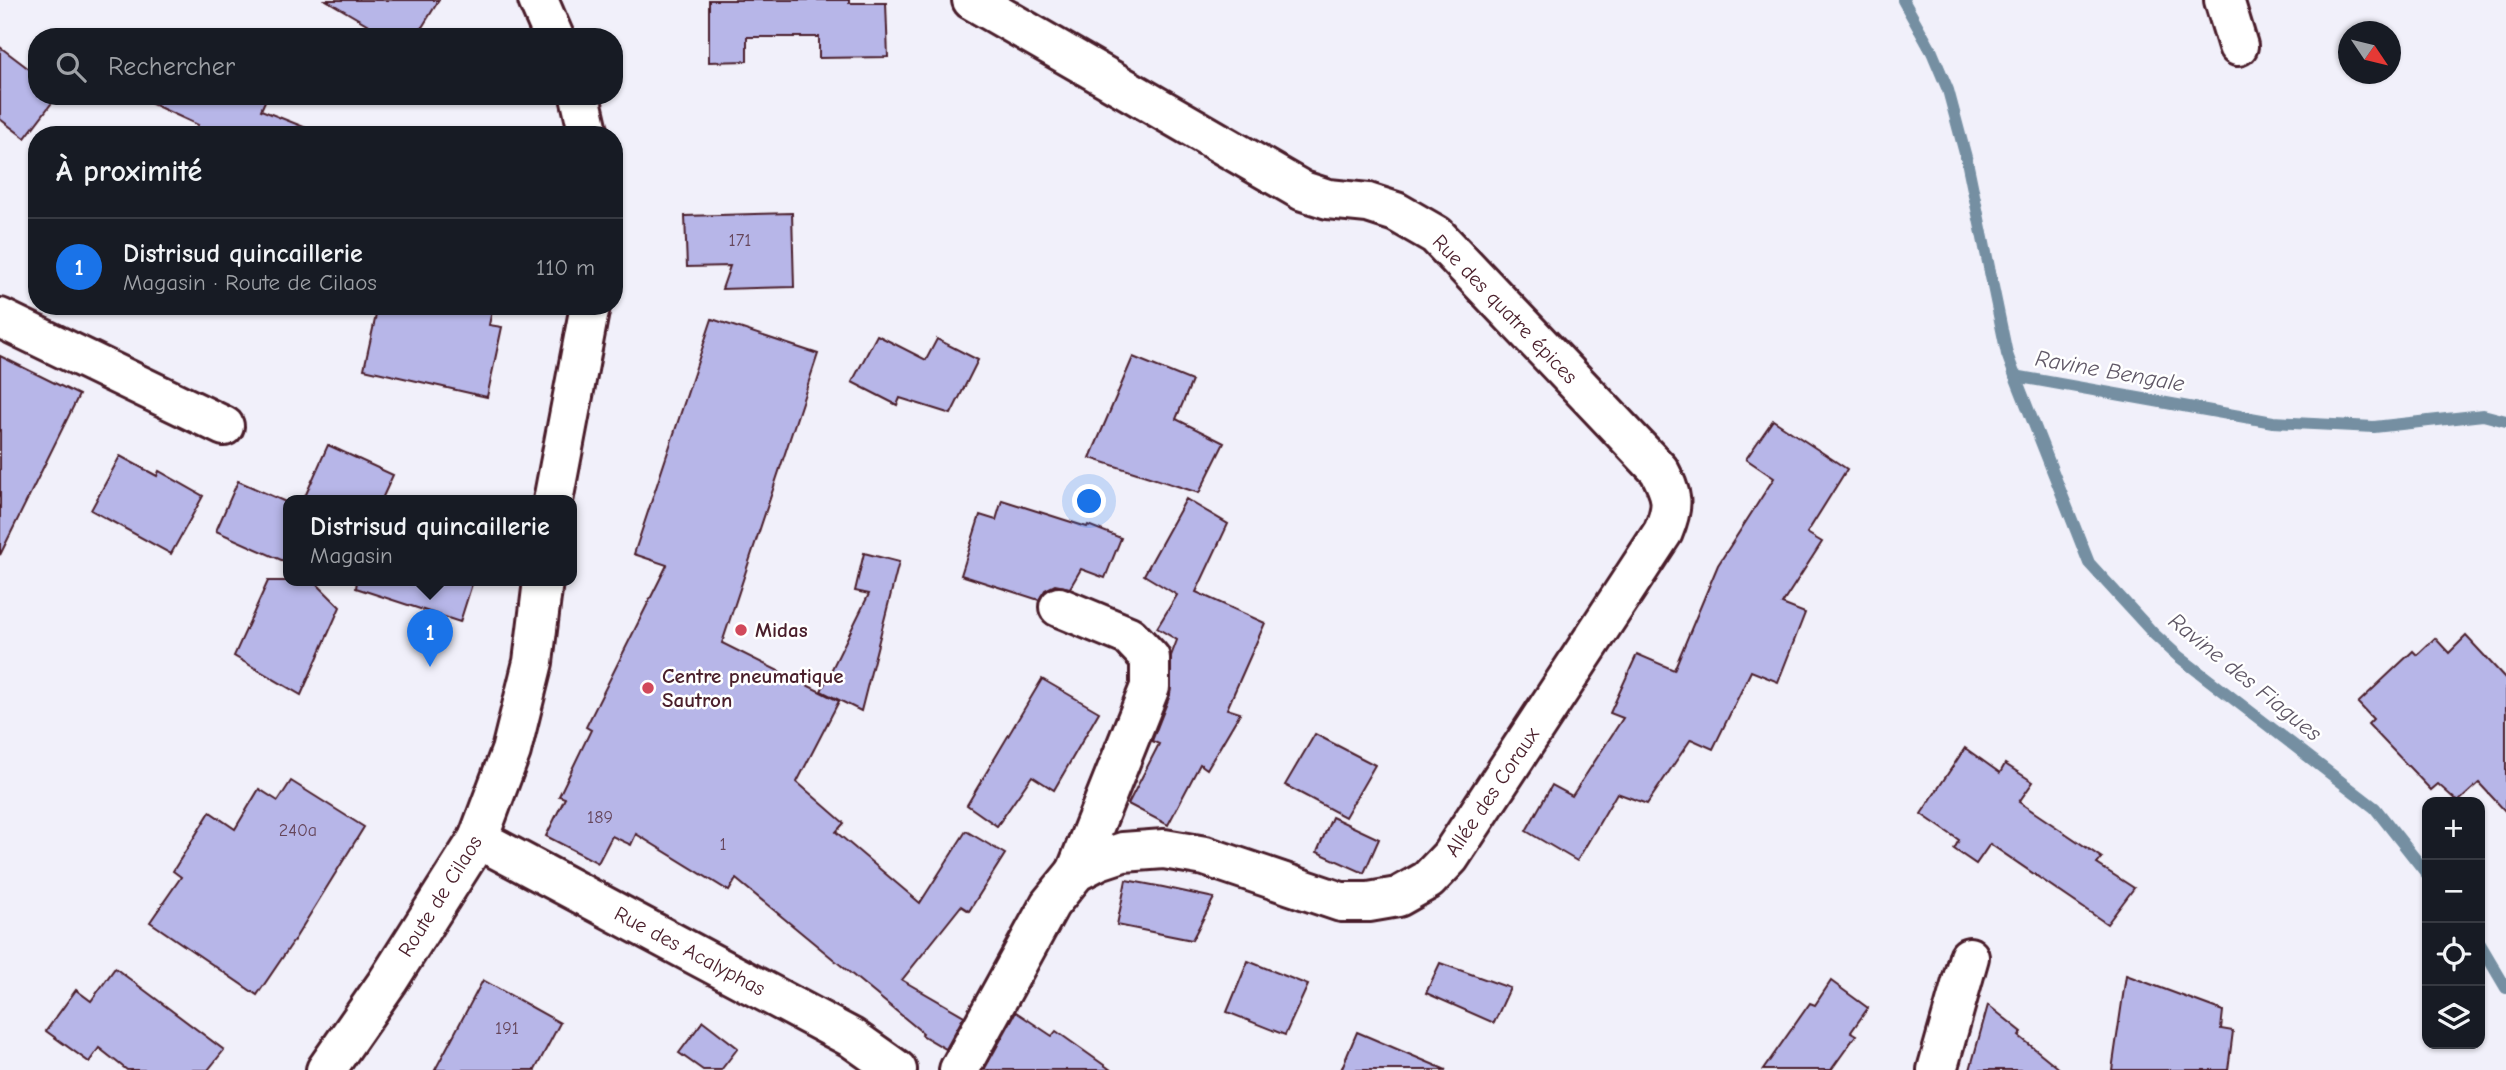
<!DOCTYPE html>
<html lang="fr">
<head>
<meta charset="utf-8">
<style>
  :root { --surface:#171b24; --page:#242831; --text:#f1f3f6; --muted:#9ea1a6; --line:#363941; --accent:#1a73e8 }
  body { margin:0; font-family:"Comic Neue",sans-serif; background:var(--page); color:var(--text) }
  .controls { position:absolute; right:21px; bottom:21px; display:grid; overflow:hidden; border-radius:14px; box-shadow:0 2px 5px #0004 }
  .controls button { width:63px; height:63px; display:grid; place-items:center; padding:0; border:0; border-bottom:2px solid var(--line); background:var(--surface); color:var(--text); font:35px sans-serif }
  .compass { position:absolute; left:2338px; top:21px; width:63px; height:63px; border-radius:50%; background:var(--surface); box-shadow:0 2px 5px #0004; rotate:125deg }
  .you { position:absolute; left:1090px; top:502px; width:24px; height:24px; margin:-18px; border:5px solid #fff; border-radius:50%; background:#1a73e8; box-shadow:0 0 0 10px #1a73e833 }
  .badge { display:grid; place-items:center; width:46px; height:46px; border-radius:50%; background:var(--accent); color:#fff; font-size:23px; font-weight:700 }
  .pin { position:absolute; translate:-50% -58px; filter:drop-shadow(0 2px 4px #0008) }
  .pin::after { content:''; position:absolute; top:37px; width:24px; height:21px; background:inherit; clip-path:polygon(0 0,100% 0,50% 100%) }
  .popup { position:absolute; left:283px; top:495px; width:294px; height:91px; box-sizing:border-box; display:grid; place-content:center; border-radius:14px; background:var(--surface); filter:drop-shadow(0 2px 5px #0005); font-size:23px; white-space:nowrap; color:var(--muted) }
  .popup b { font-size:26px; color:var(--text) }
  .popup::after { content:''; position:absolute; left:50%; top:100%; margin-left:-14px; border:14px solid transparent; border-top-color:var(--surface) }
  .list { margin:0; padding:0; list-style:none }
  h2 { display:flex; justify-content:space-between; align-items:center; height:91px; margin:0; padding:0 28px; font-size:30px }
  h2 small { font-size:23px; font-weight:400; color:var(--muted) }
  .list li { display:grid; grid-template-columns:46px 1fr auto; gap:21px; align-items:center; box-sizing:border-box; height:98px; padding:0 28px; border-top:2px solid var(--line) }
  .list b { display:block; font-size:26px; white-space:nowrap }
  .list p { margin:0; font-size:23px; white-space:nowrap; color:var(--muted) }
  .list em { font-size:23px; font-style:normal; color:var(--muted) }
  .icon { flex:none; width:38px; height:38px; fill:none; stroke:currentColor; stroke-width:2; stroke-linecap:round; stroke-linejoin:round }
  .map { position:relative; flex:none; width:2506px; height:1070px; overflow:hidden }
  .search { position:absolute; background:var(--surface); box-shadow:0 2px 5px #0004; left:28px; top:28px; width:595px; height:77px; display:flex; align-items:center; gap:18px; box-sizing:border-box; padding:0 24px; border-radius:28px; color:var(--muted); font-size:26px }
  .panel { position:absolute; background:var(--surface); box-shadow:0 2px 5px #0004; left:28px; top:126px; width:595px; height:189px; border-radius:28px }
  .map>svg:first-child { display:block }
  .lines { fill:none; stroke-linecap:round; stroke-linejoin:round }
  .stream { stroke:#748fa2; stroke-width:12 }
  .building { fill:#b7b6e8; stroke:#4a1f2b; stroke-width:2 }
  .minor-casing { stroke:#4a1f2b; stroke-width:44 }
  .major-casing { stroke:#4a1f2b; stroke-width:44 }
  .minor { stroke:#fff; stroke-width:38 }
  .major { stroke:#fff; stroke-width:38 }
  .poi-dot { fill:#d1495b; stroke:#fff; stroke-width:2.5 }
  .labels { text-anchor:middle; dominant-baseline:central; stroke-width:5; stroke-linejoin:round; paint-order:stroke }
  .number-label { font-size:18px; fill:#65455a }
  .street-label { font-size:21px; fill:#4a1f2b; stroke:#fff }
  .poi-label { font-size:21px; font-weight:bold; fill:#4a1f2b; stroke:#fff; text-anchor:start }
  .water-label { font-size:23px; font-style:italic; fill:#5f5766; stroke:#fff }
</style>
</head>
<body>
<div class="map">
<svg width="2506" height="1070" viewBox="0 0 2506 1070">
  <rect width="100%" height="100%" fill="#f1f0fa"/>
  <filter id="ink" filterUnits="userSpaceOnUse"><feTurbulence type="fractalNoise" baseFrequency=".0143" numOctaves="2"/><feDisplacementMap in="SourceGraphic" scale="14" xChannelSelector="R" yChannelSelector="G"/><feConvolveMatrix kernelMatrix="1 2 1 2 8 2 1 2 1" color-interpolation-filters="sRGB"/></filter>
  <g filter="url(#ink)">
    <g class="lines">
      <g class="stream">
        <polyline points="1903,0 1932,52 1948,90 1967,161 2007,354 2015,376 2273,422 2374,427 2483,415 2506,421"/>
        <polyline points="2015,376 2089,563 2154,634 2178,656 2375,808 2427,874"/>
        <polyline points="2480,944 2506,988"/>
      </g>
    </g>
    <g class="building">
      <polygon points="326,0 439,0 416,37 389,37"/>
      <polygon points="709,0 849,0 849,3 886,3 888,57 819,58 819,37 747,37 747,61 709,62"/>
      <polygon points="0,47 37,75 37,96 57,96 25,138 0,119"/>
      <polygon points="135,96 261,96 266,99 261,110 319,133 319,135 193,135 198,125"/>
      <polygon points="792,213 794,287 722,289 730,266 687,267 685,216"/>
      <polygon points="378,306 493,306 489,325 502,327 487,397 364,369"/>
      <polygon points="712,319 818,354 722,643 839,701 797,782 844,823 836,832 920,903 966,831 1005,854 969,911 961,906 902,980 964,1016 946,1049 922,1035 923,1033 736,879 729,891 636,834 631,845 612,836 598,863 546,836 565,798 559,796 591,730 586,727 667,565 634,554"/>
      <polygon points="877,335 926,360 937,339 978,360 951,414 900,398 897,405 852,382"/>
      <polygon points="0,356 79,395 0,555"/>
      <polygon points="1133,357 1192,381 1176,419 1224,443 1199,493 1090,458"/>
      <polygon points="1773,420 1847,469 1807,533 1822,542 1782,604 1805,613 1778,682 1751,671 1713,749 1691,739 1647,804 1617,793 1577,861 1526,831 1552,785 1572,796 1623,718 1610,713 1637,654 1674,670 1718,565 1774,478 1746,459"/>
      <polygon points="328,445 393,475 381,501 303,501"/>
      <polygon points="120,456 157,476 159,471 203,496 171,554 91,510"/>
      <polygon points="238,481 288,503 288,563 216,531"/>
      <polygon points="1186,499 1228,524 1196,592 1265,623 1227,709 1240,713 1207,769 1200,764 1168,825 1128,804 1159,744 1152,741 1170,695 1171,656 1177,640 1157,628 1177,595 1144,575"/>
      <polygon points="1002,500 1087,527 1088,525 1121,538 1105,578 1081,569 1070,588 1055,585 1045,590 1039,600 961,575 980,515 996,520"/>
      <polygon points="864,553 899,562 861,711 821,691 869,594 855,591"/>
      <polygon points="268,581 314,581 340,607 301,695 234,656"/>
      <polygon points="357,581 473,581 460,622 356,588"/>
      <polygon points="2466,636 2506,679 2506,812 2479,783 2458,802 2438,784 2431,790 2368,724 2373,719 2358,703 2413,651 2417,655 2435,638 2449,653"/>
      <polygon points="1042,679 1099,712 1054,790 1032,776 997,826 967,805"/>
      <polygon points="1315,734 1375,765 1345,817 1285,785"/>
      <polygon points="1965,748 2000,773 2005,764 2033,782 2019,802 2102,858 2097,864 2134,888 2107,924 1990,844 1976,864 1954,849 1959,840 1921,814"/>
      <polygon points="291,781 364,827 293,942 257,995 150,922 181,877 173,871 210,812 235,829 259,789 278,801"/>
      <polygon points="1332,817 1379,839 1364,873 1317,852"/>
      <polygon points="1126,880 1163,887 1214,898 1192,940 1117,925"/>
      <polygon points="1248,961 1308,985 1285,1035 1227,1012"/>
      <polygon points="1440,963 1510,988 1494,1023 1426,993"/>
      <polygon points="115,968 224,1050 208,1070 127,1070 99,1048 89,1062 46,1031 76,990 91,1001"/>
      <polygon points="2126,975 2223,1011 2221,1029 2233,1031 2228,1070 2112,1070"/>
      <polygon points="483,980 560,1023 535,1070 435,1070"/>
      <polygon points="1831,981 1868,1008 1851,1032 1856,1035 1831,1070 1763,1070 1810,1003 1815,1005"/>
      <polygon points="1988,1005 2022,1032 2019,1036 2061,1070 1970,1070"/>
      <polygon points="1016,1012 1052,1036 1056,1031 1111,1070 984,1070"/>
      <polygon points="703,1021 738,1048 721,1070 703,1070 679,1053"/>
      <polygon points="1357,1032 1446,1070 1341,1070"/>
    </g>
    <g class="lines">
      <defs>
        <g id="minor">
          <polyline points="2224,0 2238,46"/>
          <polyline points="0,318 224,426"/>
          <polyline points="1059,607 1129,636 1150,658 1150,687 1076,872"/>
          <polyline points="478,839 852,1038 897,1070"/>
          <path d="M959,1070L1050,904L1076,872L1099,860L1123,852L1164,849L1205,856L1341,902H1369L1398,897L1428,880L1450,857L1663,532C1675,504 1672,495 1659,470L1436,235L1396,212L1368,203L1328,199L1303,191L972,0"/>
          <polyline points="1937,1070 1969,957"/>
        </g>
        <g id="major">
          <polyline points="538,0 554,37"/>
          <polyline points="580,96 589,135"/>
          <polyline points="553,501 590,306"/>
          <polyline points="326,1070 388,981 478,839 511,751 533,662 543,581"/>
        </g>
      </defs>
      <use href="#minor" class="minor-casing"/>
      <use href="#major" class="major-casing"/>
      <use href="#minor" class="minor"/>
      <use href="#major" class="major"/>
    </g>
  </g>
  <g class="poi-dot">
    <circle cx="741" cy="630" r="7"/>
    <circle cx="648" cy="688" r="7"/>
  </g>
  <g class="labels">
    <g class="number-label">
      <text x="740" y="240">171</text>
      <text x="600" y="817">189</text>
      <text x="298" y="830">240a</text>
      <text x="723" y="844">1</text>
      <text x="507" y="1028">191</text>
    </g>
    <g class="street-label">
      <text transform="translate(1505 309) rotate(46)">Rue des quatre épices</text>
      <text transform="translate(1492 792) rotate(-56)">Allée des Coraux</text>
      <text transform="translate(440 896) rotate(-58)">Route de Cilaos</text>
      <text transform="translate(690 951) rotate(28)">Rue des Acalyphas</text>
    </g>
    <g class="poi-label">
      <text x="755" y="630">Midas</text>
      <text x="662" y="676">Centre pneumatique<tspan x="662" dy="24">Sautron</tspan></text>
    </g>
    <g class="water-label">
      <text transform="translate(2110 371) rotate(10)">Ravine Bengale</text>
      <text transform="translate(2245 677) rotate(39)">Ravine des Fiagues</text>
    </g>
  </g>
</svg>
<div class="controls">
<button>+</button>
<button>−</button>
<button><svg class="icon" aria-label="locate" viewBox="0 0 24 24"><circle cx="12" cy="12" r="6"/><path d="M12 2v4M12 18v4M2 12h4M18 12h4"/></svg></button>
<button><svg class="icon" aria-label="layers" viewBox="0 0 24 24"><path d="M12 4l9 5-9 5-9-5zM3 14l9 5 9-5"/></svg></button>
</div>
<svg class="compass" viewBox="-18 -18 36 36"><path d="M0-13l5 13h-10z" fill="#e53935"/><path d="M0 13l5-13h-10z" fill="#9ea1a6"/></svg>
<div class="you"></div>
<div class="pin badge" style="left:430px;top:667px">1</div>
<div class="popup"><b>Distrisud quincaillerie</b>Magasin</div>
<div class="search"><svg class="icon" aria-label="search" viewBox="0 0 24 24"><circle cx="10" cy="10" r="6"/><path d="M15 15l6 6"/></svg>Rechercher</div>
<section class="panel">
<h2>À proximité<small></small></h2>
<ul class="list">
<li><span class="badge">1</span><div><b>Distrisud quincaillerie</b><p>Magasin · Route de Cilaos</p></div><em>110 m</em></li>
</ul>
</section>
</div>
</body>
</html>
